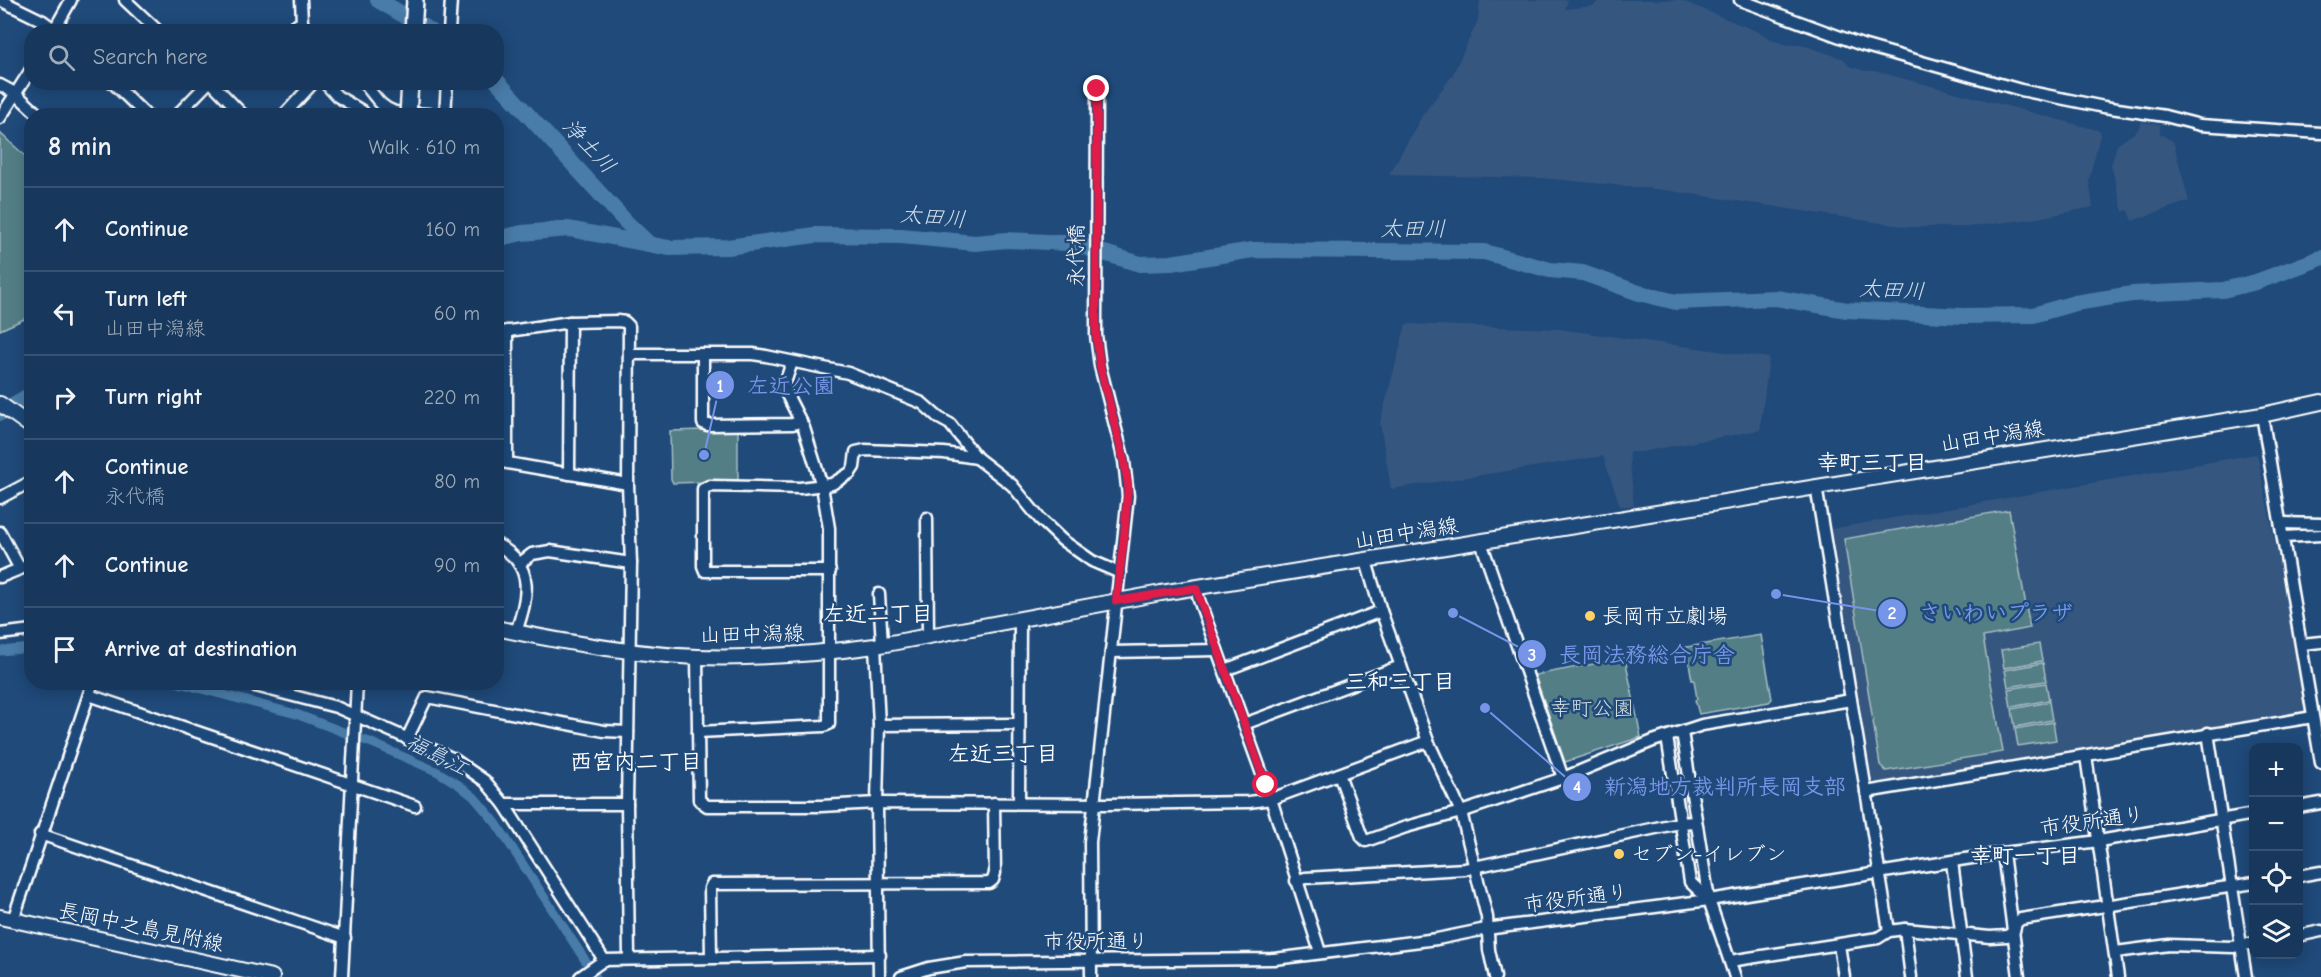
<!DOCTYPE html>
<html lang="en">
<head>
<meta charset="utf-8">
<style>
  :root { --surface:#17385c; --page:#244365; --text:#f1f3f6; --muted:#9eacbb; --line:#365272 }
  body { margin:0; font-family:"Comic Neue","Klee One",sans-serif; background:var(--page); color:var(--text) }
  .controls { position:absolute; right:18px; bottom:18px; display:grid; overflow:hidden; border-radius:12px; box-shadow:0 3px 15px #0003 }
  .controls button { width:54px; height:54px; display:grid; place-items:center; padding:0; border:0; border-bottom:2px solid var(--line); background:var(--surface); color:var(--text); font:30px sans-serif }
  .stop { position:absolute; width:18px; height:18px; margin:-14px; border:4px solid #e11d48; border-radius:50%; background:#fff }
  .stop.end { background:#e11d48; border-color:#fff; box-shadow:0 2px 6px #0008 }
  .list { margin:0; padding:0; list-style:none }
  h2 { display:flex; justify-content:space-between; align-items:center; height:78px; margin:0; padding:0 24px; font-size:26px }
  h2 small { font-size:20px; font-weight:400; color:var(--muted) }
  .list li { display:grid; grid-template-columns:39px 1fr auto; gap:18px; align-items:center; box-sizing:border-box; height:84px; padding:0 24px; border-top:2px solid var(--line) }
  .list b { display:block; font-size:22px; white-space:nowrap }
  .list p { margin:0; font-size:20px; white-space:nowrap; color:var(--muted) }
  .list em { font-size:20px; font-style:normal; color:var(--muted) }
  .icon { flex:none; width:33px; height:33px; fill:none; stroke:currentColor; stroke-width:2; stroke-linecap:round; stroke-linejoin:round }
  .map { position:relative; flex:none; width:2321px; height:977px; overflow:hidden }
  .search { position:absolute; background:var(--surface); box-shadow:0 3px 15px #0003; left:24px; top:24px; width:480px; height:66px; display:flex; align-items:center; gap:15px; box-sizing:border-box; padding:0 21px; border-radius:24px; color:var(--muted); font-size:22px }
  .panel { position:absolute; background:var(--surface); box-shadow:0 3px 15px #0003; left:24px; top:108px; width:480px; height:582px; border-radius:24px }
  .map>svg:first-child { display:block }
  .built { fill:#36577f }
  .green { fill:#527e86; stroke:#a8bec2; stroke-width:1.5 }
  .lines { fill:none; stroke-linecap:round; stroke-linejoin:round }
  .stream { stroke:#92b0cb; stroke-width:3 }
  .canal { stroke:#4a7ca8; stroke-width:9 }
  .river { stroke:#4a7ca8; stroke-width:16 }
  .minor-casing { stroke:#fff; stroke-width:15 }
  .major-casing { stroke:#fff; stroke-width:18 }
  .highway-casing { stroke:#fff; stroke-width:20 }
  .minor { stroke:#1f4a7a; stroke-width:10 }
  .major { stroke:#1f4a7a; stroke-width:14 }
  .highway { stroke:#1f4a7a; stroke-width:15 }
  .highway-bridge-casing { stroke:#fff; stroke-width:20; stroke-linecap:butt }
  .highway-bridge { stroke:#1f4a7a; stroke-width:15 }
  .route { stroke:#e11d48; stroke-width:8 }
  .poi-dot { fill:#ffd166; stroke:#1f4a7a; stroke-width:2 }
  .labels { text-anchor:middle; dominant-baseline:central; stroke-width:5; stroke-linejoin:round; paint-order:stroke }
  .street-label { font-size:21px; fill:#fff; stroke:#1f4a7a }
  .poi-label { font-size:21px; fill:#fff; stroke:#1f4a7a; text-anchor:start }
  .park-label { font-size:21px; fill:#d4dfe1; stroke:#1f4a7a }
  .water-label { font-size:22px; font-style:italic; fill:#d2dee9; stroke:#1f4a7a }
  .neighbourhood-label { font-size:22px; font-weight:bold; fill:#fff; stroke:#1f4a7a }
  .leader { fill:none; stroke:#7795e8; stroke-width:2 }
  .callout-dot { fill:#7795e8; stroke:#1f4a7a; stroke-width:2 }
  .mark-label { font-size:18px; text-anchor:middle; font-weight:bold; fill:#fff }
  .callout-label { font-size:22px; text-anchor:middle; font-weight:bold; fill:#7795e8; stroke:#1f4a7a; stroke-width:5; stroke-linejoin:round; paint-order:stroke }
</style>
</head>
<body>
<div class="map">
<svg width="2321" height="977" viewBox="0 0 2321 977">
  <rect width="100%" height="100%" fill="#1f4a7a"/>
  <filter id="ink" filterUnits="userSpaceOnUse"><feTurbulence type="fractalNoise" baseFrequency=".0167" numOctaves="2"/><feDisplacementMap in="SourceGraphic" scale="12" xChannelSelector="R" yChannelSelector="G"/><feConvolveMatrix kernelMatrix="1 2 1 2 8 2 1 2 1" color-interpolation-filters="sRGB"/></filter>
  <g filter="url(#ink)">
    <g class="built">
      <polygon points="1480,0 1568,0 1565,9 1593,6 1600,0 1680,0 1761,33 1772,40 1788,45 1800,44 1844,59 1849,66 1865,71 1875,71 2101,131 2089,180 2093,207 2038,218 1968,227 1908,227 1665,190 1542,178 1389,175 1422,116 1452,76 1478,20"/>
      <polygon points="2141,122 2160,124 2160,134 2173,141 2189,201 2132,221 2128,210 2123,212 2111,165 2117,145 2138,130"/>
      <polygon points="1406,324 1559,329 1769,358 1760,430 1641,452 1629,452 1634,506 1620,506 1603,456 1391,489 1380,423"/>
      <polygon points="2256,454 2258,458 2295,645 2305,713 1878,784 1872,779 1831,529"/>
    </g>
    <g class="green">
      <polygon points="0,133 32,162 31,316 0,330"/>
      <polygon points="738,429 738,481 673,483 671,479 670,431"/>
      <polygon points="2009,510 2030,628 1983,637 2003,752 1886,771 1880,765 1844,539"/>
      <polygon points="1761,635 1772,699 1769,702 1699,714 1695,700 1697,699 1694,680 1692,680 1686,647"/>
      <polygon points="2039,644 2042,661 2004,668 2001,650"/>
      <polygon points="1625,658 1641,737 1565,762 1535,675"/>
      <polygon points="2043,663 2046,681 2008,687 2005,670"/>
      <polygon points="2046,683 2049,700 2011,707 2008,689"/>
      <polygon points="2049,702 2052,720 2015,727 2012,709"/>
      <polygon points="2053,722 2056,740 2018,746 2015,729"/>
    </g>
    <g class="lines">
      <polyline class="stream" points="2292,529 2310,529"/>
      <g class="canal">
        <polyline points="0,651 32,648"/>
        <polyline points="175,682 296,714 372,743 438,772 459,785 474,797 496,823 596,977"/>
      </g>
      <g class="river">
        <polyline points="378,0 432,32"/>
        <polyline points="496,80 626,222 648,243"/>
        <polyline points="496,239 522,233 569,229 669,248 728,247 815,235 901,236 975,243 1007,240 1067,243 1078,245 1140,264 1171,263 1253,250 1484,252 1550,270 1583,273 1639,293 1676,302 1776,298 1847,310 1963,316 2033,315 2075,303 2132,294 2223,290 2256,282 2321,258"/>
        <polyline points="0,413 32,394"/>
      </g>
      <defs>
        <g id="minor">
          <polyline points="0,0 43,21 58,32"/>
          <polyline points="125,0 159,32"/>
          <polyline points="301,0 302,22 305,32"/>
          <polyline points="1740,0 1862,45 2021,90 2104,107 2165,116 2200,125 2321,133"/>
          <polyline points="53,32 71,0"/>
          <polyline points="285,32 302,22"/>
          <polyline points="449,32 451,0"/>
          <polyline points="112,82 147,116"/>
          <polyline points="211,82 244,116"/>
          <polyline points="324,82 337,96 362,111 366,116"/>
          <path d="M363,82C374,94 379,107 395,112L445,115"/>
          <polyline points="0,85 15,93 40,116"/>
          <polyline points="176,116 209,82"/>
          <polyline points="283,116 314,82"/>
          <polyline points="445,116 447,82"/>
          <polyline points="0,118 32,68"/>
          <polyline points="496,333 570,322 618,321 625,322 629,326 628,484 631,563 627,804 629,958"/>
          <polyline points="630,354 753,354 766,356 848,373 922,403 939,418 950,424 977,458 1012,485 1040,519 1062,540 1092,561 1120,573"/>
          <polyline points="703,354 703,423 707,425 793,424 801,421"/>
          <polyline points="2262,415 2321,763"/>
          <polyline points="496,461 628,484"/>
          <polyline points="507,462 507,331"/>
          <polyline points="569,474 570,322"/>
          <polyline points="1816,486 1889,931"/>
          <polyline points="0,498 32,481"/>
          <polyline points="927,518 928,636"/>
          <polyline points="2282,523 2321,524"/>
          <polyline points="0,532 20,569"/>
          <polyline points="2284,537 2321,535"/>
          <polyline points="1481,542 1563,778"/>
          <path d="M496,544C536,565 528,597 516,632"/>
          <polyline points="1366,561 1381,611 1428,741 1461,812 1487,917 1489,950 1495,977"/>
          <polyline points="519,564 532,554 550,551 631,563"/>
          <polyline points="830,571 705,571 703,566 703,489 709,486 800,488 832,484 850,473 854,467 856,452 865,450 944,453 977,458"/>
          <polyline points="0,577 32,564"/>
          <polyline points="1196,588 1199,600 1271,799 1320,952"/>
          <polyline points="879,594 882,644"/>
          <polyline points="0,634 32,630"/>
          <polyline points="2302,644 2321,642"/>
          <polyline points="875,646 879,725 877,803 879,977"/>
          <polyline points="1111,652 1217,650"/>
          <polyline points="697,657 699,800 707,806 821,806 877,803 1108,804 1249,802 1271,799 1428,741"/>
          <polyline points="1225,670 1381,611"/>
          <polyline points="240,682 336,707 452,758 485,781 504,804 604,960"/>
          <polyline points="89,695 415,806"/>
          <polyline points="1244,724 1401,666"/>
          <polyline points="879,725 1019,724"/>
          <polyline points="698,732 824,726 829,724 829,528 822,486 804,428 785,391 785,383 792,362"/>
          <polyline points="1682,732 1709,900 1735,977"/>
          <polyline points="2208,733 2246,977"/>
          <polyline points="1667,737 1690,882 1709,900"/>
          <polyline points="407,739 427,697 604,731 628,732"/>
          <polyline points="2086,756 2118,977"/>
          <polyline points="1339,774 1362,837 1366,841 1406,827 1461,812 1563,778 1653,741 1702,725 1851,700"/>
          <polyline points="1866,792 2313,717"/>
          <polyline points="1019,803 1020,619"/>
          <polyline points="504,804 627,804"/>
          <polyline points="2298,807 2321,803"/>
          <polyline points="40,834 345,938"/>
          <polyline points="2003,853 2019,977"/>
          <polyline points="1952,862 1967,977"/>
          <polyline points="2298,876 2321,872"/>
          <polyline points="1296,881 1305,878 1465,869 1679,823 1695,822"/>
          <polyline points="13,920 93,682"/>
          <polyline points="1905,929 1911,977"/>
          <polyline points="2298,936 2321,931"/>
          <polyline points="1839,945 1844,977"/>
          <polyline points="2116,952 2169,945 2233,947 2254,943"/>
          <polyline points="711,957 710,888 712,884 989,883 993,880 995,873 994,803"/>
          <polyline points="1730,961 1878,938 1889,931 1905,929 1990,937 2007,936 2014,931 2016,923 2021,919 2254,883"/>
          <polyline points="342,977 357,682"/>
          <polyline points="580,977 604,960 880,955"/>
          <polyline points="901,977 929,968 966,962 1274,959 1437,939 1486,929 1709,900 2003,853 2099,841 2254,814"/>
          <polyline points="1091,977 1090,842 1128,496 1124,461 1100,366 1096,335 1097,89"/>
        </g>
        <g id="major">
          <polyline points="0,404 32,427"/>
          <path d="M496,628C562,642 629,654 697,657C756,659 816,654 875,646L1161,593L2262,415L2321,402"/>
          <polyline points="0,917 272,977"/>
        </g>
        <polyline id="highway" points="413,32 415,0"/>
      </defs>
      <use href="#minor" class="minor-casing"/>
      <use href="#major" class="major-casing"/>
      <use href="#highway" class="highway-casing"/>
      <use href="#minor" class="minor"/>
      <use href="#major" class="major"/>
      <use href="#highway" class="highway"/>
      <defs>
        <polyline id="highway-bridge" points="408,116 410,82"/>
      </defs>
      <use href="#highway-bridge" class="highway-bridge-casing"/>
      <use href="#highway-bridge" class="highway-bridge"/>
    </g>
  </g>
  <g class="lines" filter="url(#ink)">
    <polyline class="route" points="1097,89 1096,334 1100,366 1124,461 1128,485 1124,537 1116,601 1196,588 1266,785"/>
  </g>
  <g class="poi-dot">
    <circle cx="1590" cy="616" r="6"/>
    <circle cx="1619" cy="854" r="6"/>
  </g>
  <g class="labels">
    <g class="street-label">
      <text transform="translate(1076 256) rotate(-90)">永代橋</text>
      <text transform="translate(1992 436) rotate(-9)">山田中潟線</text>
      <text transform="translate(1406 533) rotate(-9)">山田中潟線</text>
      <text transform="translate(752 634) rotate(-1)">山田中潟線</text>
      <text transform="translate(2092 821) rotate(-8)">市役所通り</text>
      <text transform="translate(1576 898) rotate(-7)">市役所通り</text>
      <text transform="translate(141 927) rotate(12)">長岡中之島見附線</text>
      <text x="1096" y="941">市役所通り</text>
    </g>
    <g class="poi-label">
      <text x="1602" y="616">長岡市立劇場</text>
      <text x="1631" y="854">セブン-イレブン</text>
    </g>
    <g class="park-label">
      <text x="1592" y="708">幸町公園</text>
    </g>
    <g class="water-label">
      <text transform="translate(589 146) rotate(47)">浄土川</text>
      <text transform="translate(933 217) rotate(5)">太田川</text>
      <text x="1413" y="229">太田川</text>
      <text transform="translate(1892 290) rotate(3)">太田川</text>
      <text transform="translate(437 755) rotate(28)">福島江</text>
    </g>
    <g class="neighbourhood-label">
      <text x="1872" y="463">幸町三丁目</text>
      <text x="878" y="614">左近二丁目</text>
      <text x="1400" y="682">三和三丁目</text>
      <text x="1003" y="754">左近三丁目</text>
      <text x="636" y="762">西宮内二丁目</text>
      <text x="2025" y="856">幸町一丁目</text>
    </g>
  </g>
  <path class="leader" d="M704 455L720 385M1776 594L1892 613M1453 613L1532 654M1485 708L1577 787"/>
  <g class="callout-dot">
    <circle cx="704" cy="455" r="6"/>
    <circle cx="1776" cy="594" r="6"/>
    <circle cx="1453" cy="613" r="6"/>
    <circle cx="1485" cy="708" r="6"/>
    <circle cx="720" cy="385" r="15"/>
    <circle cx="1892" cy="613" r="15"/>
    <circle cx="1532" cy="654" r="15"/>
    <circle cx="1577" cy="787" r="15"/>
  </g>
  <g class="mark-label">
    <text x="720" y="392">1</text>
    <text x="1892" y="619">2</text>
    <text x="1532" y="661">3</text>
    <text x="1577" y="793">4</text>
  </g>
  <g class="callout-label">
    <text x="791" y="393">左近公園</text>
    <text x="1996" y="620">さいわいプラザ</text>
    <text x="1647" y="662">長岡法務総合庁舎</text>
    <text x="1725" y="794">新潟地方裁判所長岡支部</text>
  </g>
</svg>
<div class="controls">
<button>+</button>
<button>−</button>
<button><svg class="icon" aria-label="locate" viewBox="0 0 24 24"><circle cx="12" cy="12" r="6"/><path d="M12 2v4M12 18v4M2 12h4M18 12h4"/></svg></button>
<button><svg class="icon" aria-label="layers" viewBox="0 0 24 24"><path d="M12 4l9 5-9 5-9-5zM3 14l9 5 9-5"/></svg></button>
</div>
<div class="stop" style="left:1266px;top:785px"></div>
<div class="stop end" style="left:1097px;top:89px"></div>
<div class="search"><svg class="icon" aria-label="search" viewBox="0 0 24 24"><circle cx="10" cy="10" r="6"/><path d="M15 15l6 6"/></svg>Search here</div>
<section class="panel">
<h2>8 min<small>Walk · 610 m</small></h2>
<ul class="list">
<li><svg class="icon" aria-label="ahead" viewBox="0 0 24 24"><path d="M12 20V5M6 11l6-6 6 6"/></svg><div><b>Continue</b></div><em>160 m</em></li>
<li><svg class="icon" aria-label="left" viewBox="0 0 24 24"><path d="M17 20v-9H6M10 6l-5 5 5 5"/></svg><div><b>Turn left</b><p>山田中潟線</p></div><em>60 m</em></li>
<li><svg class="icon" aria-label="right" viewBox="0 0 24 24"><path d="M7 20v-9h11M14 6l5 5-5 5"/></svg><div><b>Turn right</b></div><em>220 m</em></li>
<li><svg class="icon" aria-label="ahead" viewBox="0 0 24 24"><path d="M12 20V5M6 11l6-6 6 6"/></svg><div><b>Continue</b><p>永代橋</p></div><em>80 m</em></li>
<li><svg class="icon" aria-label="ahead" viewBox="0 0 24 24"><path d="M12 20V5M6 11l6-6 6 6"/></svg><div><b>Continue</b></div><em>90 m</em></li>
<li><svg class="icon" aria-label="arrive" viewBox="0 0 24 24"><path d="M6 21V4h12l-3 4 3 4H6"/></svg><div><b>Arrive at destination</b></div></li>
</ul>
</section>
</div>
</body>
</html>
